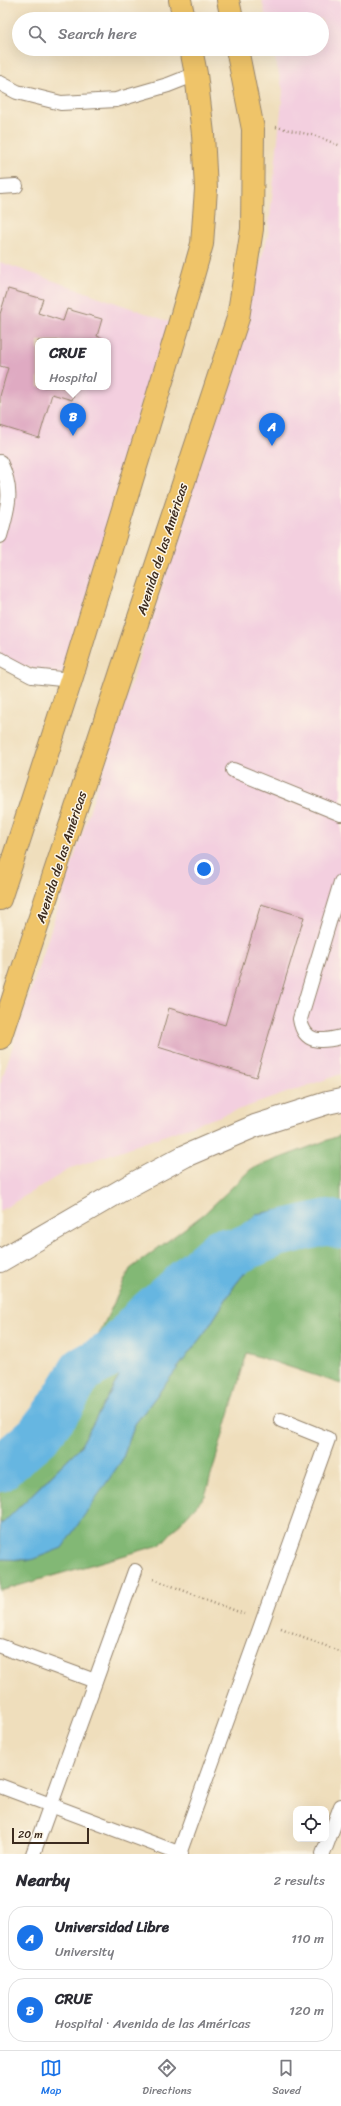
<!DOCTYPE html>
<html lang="en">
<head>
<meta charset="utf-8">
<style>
  :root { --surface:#fff; --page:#f2f2f3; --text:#2b2b33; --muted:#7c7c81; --line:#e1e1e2; --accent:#1a73e8 }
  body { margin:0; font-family:Sriracha,sans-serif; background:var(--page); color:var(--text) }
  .controls { position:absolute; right:12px; bottom:12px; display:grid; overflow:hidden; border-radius:8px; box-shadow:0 4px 16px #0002 }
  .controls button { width:36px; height:36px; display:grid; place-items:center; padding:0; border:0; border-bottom:1px solid var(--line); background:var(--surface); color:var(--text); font:20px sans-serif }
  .scale { position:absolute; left:12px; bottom:10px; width:77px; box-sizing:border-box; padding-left:4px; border:2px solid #3b2a1e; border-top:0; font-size:11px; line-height:14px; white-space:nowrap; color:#3b2a1e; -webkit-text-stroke:3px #fcf5e5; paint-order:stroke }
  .you { position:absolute; left:204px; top:869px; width:14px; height:14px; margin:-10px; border:3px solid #fff; border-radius:50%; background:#1a73e8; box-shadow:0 0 0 6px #1a73e833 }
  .badge { display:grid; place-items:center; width:26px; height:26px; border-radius:50%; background:var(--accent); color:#fff; font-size:13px; font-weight:700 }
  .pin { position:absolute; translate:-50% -33px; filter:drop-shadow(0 1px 2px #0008) }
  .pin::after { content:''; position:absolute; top:21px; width:14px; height:12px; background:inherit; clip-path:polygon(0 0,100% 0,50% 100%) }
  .popup { position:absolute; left:35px; top:338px; width:76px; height:52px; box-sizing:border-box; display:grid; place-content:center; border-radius:8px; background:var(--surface); filter:drop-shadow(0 1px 3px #0005); font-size:13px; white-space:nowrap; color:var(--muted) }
  .popup b { font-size:15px; color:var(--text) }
  .popup::after { content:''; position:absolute; left:50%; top:100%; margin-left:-8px; border:8px solid transparent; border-top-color:var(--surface) }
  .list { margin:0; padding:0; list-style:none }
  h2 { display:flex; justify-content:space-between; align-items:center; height:52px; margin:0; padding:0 16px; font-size:17px }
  h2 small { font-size:13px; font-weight:400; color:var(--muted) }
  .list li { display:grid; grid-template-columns:26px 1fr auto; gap:12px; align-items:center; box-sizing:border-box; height:64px; margin:0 8px 8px; padding:0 8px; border:1px solid var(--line); border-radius:16px }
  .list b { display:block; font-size:15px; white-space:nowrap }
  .list p { margin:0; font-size:13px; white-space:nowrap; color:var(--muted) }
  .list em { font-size:13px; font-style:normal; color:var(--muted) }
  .icon { flex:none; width:22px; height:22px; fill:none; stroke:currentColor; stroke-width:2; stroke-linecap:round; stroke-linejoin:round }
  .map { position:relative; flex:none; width:341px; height:1854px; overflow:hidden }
  .search { position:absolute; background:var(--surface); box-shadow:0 4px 16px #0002; left:12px; right:12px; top:12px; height:44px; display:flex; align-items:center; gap:10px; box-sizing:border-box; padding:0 14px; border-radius:22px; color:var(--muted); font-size:15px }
  .sheet { height:196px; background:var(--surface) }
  nav { display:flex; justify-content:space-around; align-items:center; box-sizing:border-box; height:56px; border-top:1px solid var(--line); background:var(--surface); font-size:11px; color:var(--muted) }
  nav a { display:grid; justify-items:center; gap:2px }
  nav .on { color:var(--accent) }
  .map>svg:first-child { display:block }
  .built { fill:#f3cfdf; fill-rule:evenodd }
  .forest { fill:#82b874; stroke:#5e7149 }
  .water { fill:#66b6e1; stroke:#507080 }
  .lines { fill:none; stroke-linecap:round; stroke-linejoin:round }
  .river { stroke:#66b6e1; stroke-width:46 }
  .building { fill:#dfaac2 }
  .service-casing { stroke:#95846d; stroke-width:16 }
  .tertiary-casing { stroke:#95846d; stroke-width:24 }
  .trunk-casing { stroke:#95846d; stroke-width:24 }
  .path { stroke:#95846d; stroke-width:2.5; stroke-dasharray:1 3; stroke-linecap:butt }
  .service { stroke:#fff; stroke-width:14 }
  .tertiary { stroke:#fff; stroke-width:22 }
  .trunk { stroke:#efc469; stroke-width:22 }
  .labels { text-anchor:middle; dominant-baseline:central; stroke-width:3; stroke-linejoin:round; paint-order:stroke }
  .street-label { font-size:13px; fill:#3b2a1e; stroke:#fcf5e5 }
</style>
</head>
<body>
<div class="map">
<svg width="341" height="1854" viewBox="0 0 341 1854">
  <rect width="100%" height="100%" fill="#fcf5e5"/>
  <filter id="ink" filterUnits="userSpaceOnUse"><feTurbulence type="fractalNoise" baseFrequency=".025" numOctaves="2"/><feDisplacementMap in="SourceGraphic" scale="8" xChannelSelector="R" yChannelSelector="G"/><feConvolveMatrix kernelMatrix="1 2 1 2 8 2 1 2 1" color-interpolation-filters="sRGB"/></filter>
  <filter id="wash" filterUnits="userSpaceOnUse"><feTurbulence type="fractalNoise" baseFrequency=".012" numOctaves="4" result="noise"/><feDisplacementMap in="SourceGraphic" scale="16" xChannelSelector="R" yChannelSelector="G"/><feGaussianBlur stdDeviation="0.9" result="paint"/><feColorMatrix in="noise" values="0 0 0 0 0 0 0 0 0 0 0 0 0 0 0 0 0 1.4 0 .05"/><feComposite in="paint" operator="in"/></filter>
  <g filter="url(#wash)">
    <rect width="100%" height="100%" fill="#efdebc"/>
    <g class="built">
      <polygon points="262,0 341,0 341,1074 71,1168 0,1211 0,1085 140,656 268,236 283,91 273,49 322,49 322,19 266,19"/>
      <path d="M0,262L179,325L71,680L0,659ZM38,341H108V387H38Z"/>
    </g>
    <g class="forest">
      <polygon points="341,1135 341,1203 333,1201 256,1214 220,1251 154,1326 126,1364 80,1447 3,1523 0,1523 0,1465 38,1436 82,1370 130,1269 204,1214 251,1169"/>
      <polygon points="328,1222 341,1231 341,1384 247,1353 205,1496 160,1545 0,1591 0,1559 31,1560 122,1460 135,1424 208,1328 235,1285 276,1234"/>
    </g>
    <polygon class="water" points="333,1201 341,1203 341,1231 328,1222 276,1234 235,1285 208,1328 135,1424 122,1460 62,1548 31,1560 0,1559 0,1523 3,1523 80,1447 126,1364 154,1326 220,1251 256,1214"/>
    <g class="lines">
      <polyline class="river" points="0,1469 38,1436 58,1410 82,1370 113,1353 146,1316 220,1251 233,1253 276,1234 328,1222 341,1226"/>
    </g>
    <g id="blocks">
      <g class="building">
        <polygon points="8,289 43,299 38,313 63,321 67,309 102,319 97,336 107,340 38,341 38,387 76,387 72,400 52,394 39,438 0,426 0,396 8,368 0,366 0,314"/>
        <polygon points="261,904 304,917 256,1077 158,1047 169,1008 225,1025"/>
      </g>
    </g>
  </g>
  <g filter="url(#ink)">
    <use href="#blocks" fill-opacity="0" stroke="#95846d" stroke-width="1"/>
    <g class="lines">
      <defs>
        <g id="service">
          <polyline points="0,83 17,92 61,103 116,100 168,85 196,74"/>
          <polyline points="0,187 16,186"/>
          <path d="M0,462C14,492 8,506 0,536"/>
          <polyline points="0,659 32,676 71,680"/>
          <polyline points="233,770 341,814"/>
          <path d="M341,882L300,1019C304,1044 321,1042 341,1037"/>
          <polyline points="0,1646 95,1681"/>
          <polyline points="0,1786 181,1854"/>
          <polyline points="33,1854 135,1571"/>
          <polyline points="179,1854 328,1439 281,1420"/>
          <polyline points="323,1854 341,1806"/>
        </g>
        <polyline id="tertiary" points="0,1261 129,1186 185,1156 255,1126 327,1103 341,1100"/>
        <g id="trunk">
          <polyline points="180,0 184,19"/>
          <polyline points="228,0 232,19"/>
          <polyline points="0,899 71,680 179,325 202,244 206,189 203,134 196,74 191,49"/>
          <polyline points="0,1038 238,318 252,229 253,129 237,49"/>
        </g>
      </defs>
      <use href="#service" class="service-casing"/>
      <use href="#tertiary" class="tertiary-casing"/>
      <use href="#trunk" class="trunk-casing"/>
      <g class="path">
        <polyline points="276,127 316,136 341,146"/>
        <polyline points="154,1579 244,1614"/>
        <polyline points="281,1628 341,1652"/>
      </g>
      <use href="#service" class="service"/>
      <use href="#tertiary" class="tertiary"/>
      <use href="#trunk" class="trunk"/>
    </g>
  </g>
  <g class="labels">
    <g class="street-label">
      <text transform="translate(162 549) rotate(-72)">Avenida de las Américas</text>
      <text transform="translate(61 857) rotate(-72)">Avenida de las Américas</text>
    </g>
  </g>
</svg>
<div class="controls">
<button><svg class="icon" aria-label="locate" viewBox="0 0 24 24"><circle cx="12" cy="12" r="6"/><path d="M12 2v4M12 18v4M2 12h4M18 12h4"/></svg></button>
</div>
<div class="scale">20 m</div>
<div class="you"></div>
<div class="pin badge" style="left:272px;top:446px">A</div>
<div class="pin badge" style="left:73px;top:436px">B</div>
<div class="popup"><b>CRUE</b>Hospital</div>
<div class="search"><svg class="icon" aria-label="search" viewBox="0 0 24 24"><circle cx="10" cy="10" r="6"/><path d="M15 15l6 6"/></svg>Search here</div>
</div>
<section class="sheet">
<h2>Nearby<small>2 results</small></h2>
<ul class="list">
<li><span class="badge">A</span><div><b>Universidad Libre</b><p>University</p></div><em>110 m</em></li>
<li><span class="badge">B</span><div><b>CRUE</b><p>Hospital · Avenida de las Américas</p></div><em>120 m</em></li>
</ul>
</section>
<nav>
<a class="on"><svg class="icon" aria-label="map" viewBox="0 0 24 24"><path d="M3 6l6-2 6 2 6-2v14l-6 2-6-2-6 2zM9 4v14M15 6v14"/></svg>Map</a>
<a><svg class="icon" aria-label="directions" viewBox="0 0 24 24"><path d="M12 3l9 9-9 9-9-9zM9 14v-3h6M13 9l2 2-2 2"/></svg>Directions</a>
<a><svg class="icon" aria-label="saved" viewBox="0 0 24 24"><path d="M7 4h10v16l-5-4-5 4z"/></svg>Saved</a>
</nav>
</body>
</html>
